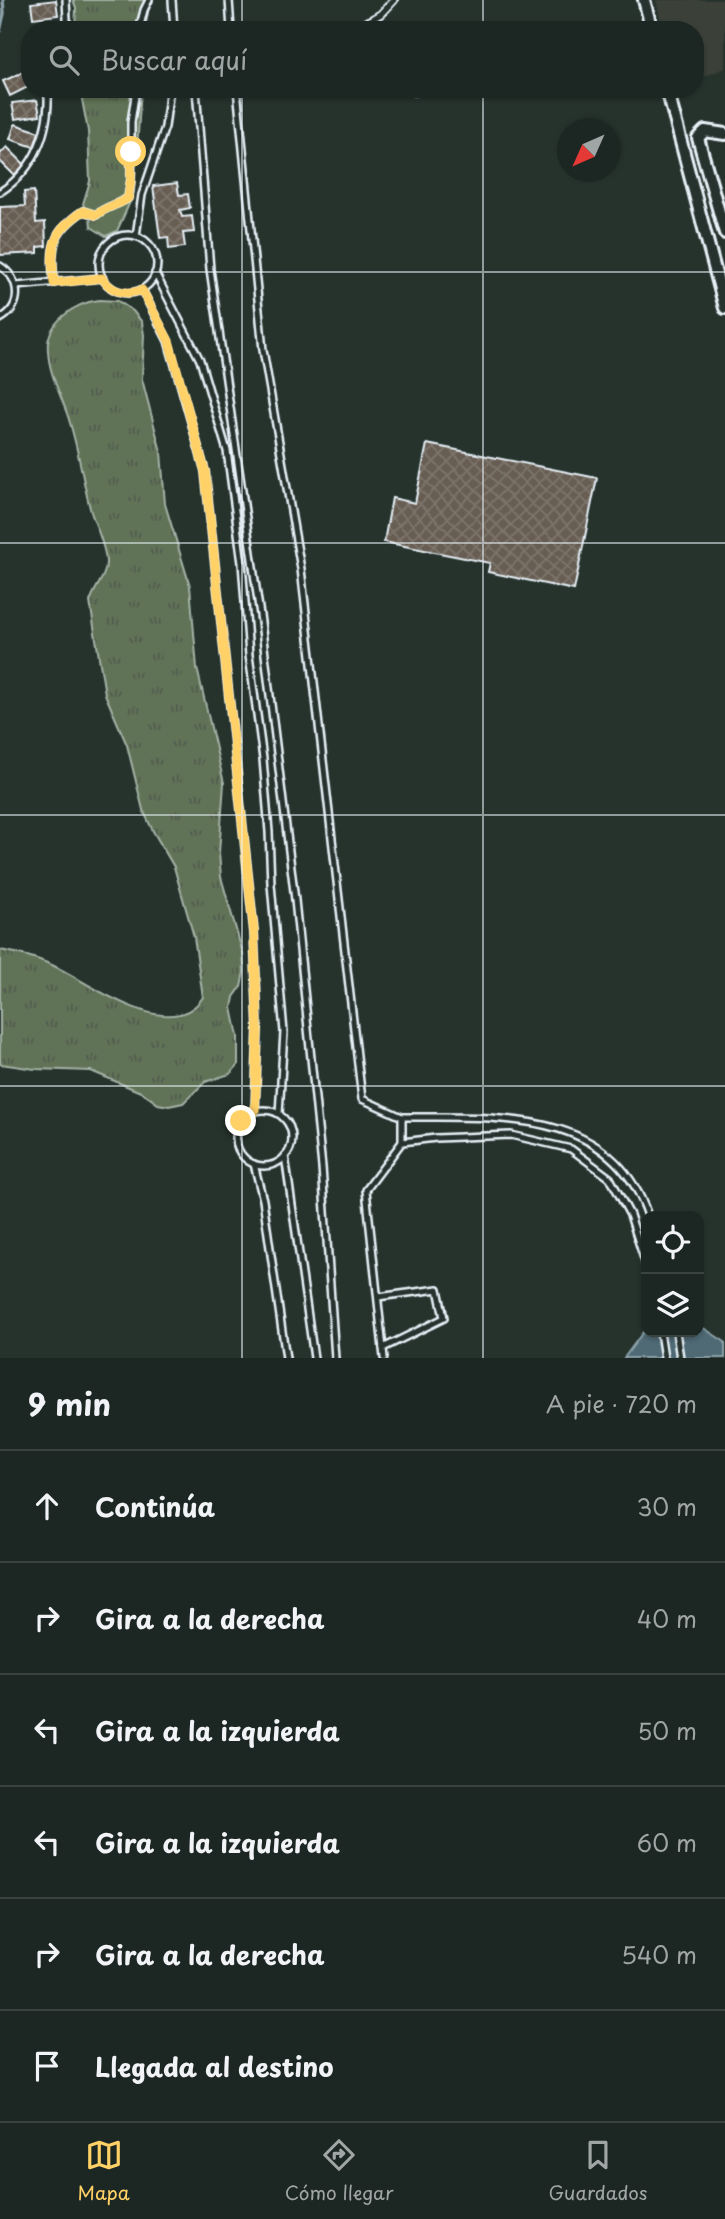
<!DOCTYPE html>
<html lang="es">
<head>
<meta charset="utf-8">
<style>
  :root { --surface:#1c2622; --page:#29322f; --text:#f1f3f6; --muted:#a0a5a5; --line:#3a4340; --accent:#ffd166 }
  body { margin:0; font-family:"Playpen Sans",sans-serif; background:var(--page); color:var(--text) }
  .controls { position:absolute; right:21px; bottom:21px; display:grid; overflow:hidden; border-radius:14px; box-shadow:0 2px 5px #0004 }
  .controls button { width:63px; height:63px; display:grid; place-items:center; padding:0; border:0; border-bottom:2px solid var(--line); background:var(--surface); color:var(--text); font:35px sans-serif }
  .compass { position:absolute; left:557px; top:119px; width:63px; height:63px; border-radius:50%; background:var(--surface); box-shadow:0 2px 5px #0004; rotate:225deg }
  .stop { position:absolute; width:21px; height:21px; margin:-16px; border:5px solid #ffd166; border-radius:50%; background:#fff }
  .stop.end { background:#ffd166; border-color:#fff; box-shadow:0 2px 7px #0008 }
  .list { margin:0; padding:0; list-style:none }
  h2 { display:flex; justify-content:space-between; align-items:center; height:91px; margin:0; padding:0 28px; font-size:30px }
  h2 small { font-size:23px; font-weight:400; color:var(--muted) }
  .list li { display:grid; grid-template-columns:46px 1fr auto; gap:21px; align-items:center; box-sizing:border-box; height:112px; padding:0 28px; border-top:2px solid var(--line) }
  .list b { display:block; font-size:26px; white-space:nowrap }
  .list em { font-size:23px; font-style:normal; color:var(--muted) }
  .icon { flex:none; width:38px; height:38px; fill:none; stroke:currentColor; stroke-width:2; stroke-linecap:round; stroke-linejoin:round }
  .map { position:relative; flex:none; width:725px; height:1358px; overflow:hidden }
  .search { position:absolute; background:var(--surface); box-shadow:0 2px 5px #0004; left:21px; right:21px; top:21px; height:77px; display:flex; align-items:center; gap:18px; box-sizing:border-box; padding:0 24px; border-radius:28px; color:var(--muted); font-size:26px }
  .sheet { height:763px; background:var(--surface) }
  nav { display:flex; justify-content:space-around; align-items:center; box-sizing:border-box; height:98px; border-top:2px solid var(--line); background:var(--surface); font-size:19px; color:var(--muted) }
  nav a { display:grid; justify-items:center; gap:4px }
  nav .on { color:var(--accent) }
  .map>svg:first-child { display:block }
  .built { fill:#3a4038 }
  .grass { fill:url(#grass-tufts); stroke:#a4b2a7; stroke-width:2 }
  .water { fill:#4f6b75; stroke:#8ca1a9; stroke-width:2 }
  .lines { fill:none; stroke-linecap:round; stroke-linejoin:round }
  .stream { stroke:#8ca1a9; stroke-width:3.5 }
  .building { fill:url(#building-cross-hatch); stroke:#e8f1f8; stroke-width:2 }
  .lane-casing { stroke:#e8f1f8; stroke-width:10 }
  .street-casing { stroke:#e8f1f8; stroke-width:16 }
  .lane { stroke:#26332d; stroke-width:5 }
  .street { stroke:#26332d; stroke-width:10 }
  .route { stroke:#ffd166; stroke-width:9 }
  .grid { fill:none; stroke:#e8f1f8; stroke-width:2; stroke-opacity:0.55 }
</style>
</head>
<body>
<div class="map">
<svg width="725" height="1358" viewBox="0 0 725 1358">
  <defs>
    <pattern id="grass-tufts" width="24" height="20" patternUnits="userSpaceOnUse" patternTransform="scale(1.75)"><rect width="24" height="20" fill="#607356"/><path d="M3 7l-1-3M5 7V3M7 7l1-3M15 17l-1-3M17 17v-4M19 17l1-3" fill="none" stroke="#525b4f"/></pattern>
    <pattern id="building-cross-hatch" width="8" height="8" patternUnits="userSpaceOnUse" patternTransform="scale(1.75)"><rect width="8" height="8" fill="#675d52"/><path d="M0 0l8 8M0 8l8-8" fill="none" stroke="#7d756c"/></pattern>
  </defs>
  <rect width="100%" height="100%" fill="#26332d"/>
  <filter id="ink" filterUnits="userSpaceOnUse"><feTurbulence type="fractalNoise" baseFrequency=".0143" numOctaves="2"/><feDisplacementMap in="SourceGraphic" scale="14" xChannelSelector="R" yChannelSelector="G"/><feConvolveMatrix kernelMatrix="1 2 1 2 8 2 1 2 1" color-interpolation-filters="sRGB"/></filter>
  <g filter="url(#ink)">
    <polygon class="built" points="656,0 725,0 725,68 695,80 695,30 663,30"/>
    <g class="grass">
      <polygon points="73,0 150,0 145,30 75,30 76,8"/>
      <polygon points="80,89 141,89 134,193 117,231 106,236 91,227 90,217 83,204 90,181 88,131"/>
      <path d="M99,300L118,301L133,311L142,322L144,335L142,379L161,452L165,504L190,586L197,668L224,783L219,853L221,877L243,954L244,972L241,987L234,997L232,1008L238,1036V1065L230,1074L205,1082L183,1103L169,1106L158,1104L143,1093L91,1071L35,1069L0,1064V950C18,953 35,957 52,965C88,981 171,1047 203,997L194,937L174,867L153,831L143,810L127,745L105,694L90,602C94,587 106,578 106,563C106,547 96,527 91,512C83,483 79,452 70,423C64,400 49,376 48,351C45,323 74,303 99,300Z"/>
    </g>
    <polygon class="water" points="699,1325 725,1342 725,1358 624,1358 646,1328 646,1332 699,1332"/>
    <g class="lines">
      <polyline class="stream" points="0,31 4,13 3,0"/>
    </g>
    <g class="building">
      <polygon points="56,0 58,15 33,18 31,3"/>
      <polygon points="26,71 30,78 30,86 10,96 3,81"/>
      <polygon points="37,100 40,115 15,119 12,103"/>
      <polygon points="15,124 39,132 34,147 10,139"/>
      <polygon points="7,147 25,165 14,175 0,161 0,154"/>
      <polygon points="177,183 179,195 188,194 190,208 180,210 182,217 192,216 194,232 183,233 185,247 169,249 168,237 160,238 153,186"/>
      <polygon points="34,191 36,223 45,222 46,246 38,247 38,253 0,255 0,207 25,206 24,192"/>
      <polygon points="427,444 597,478 574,590 488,572 490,563 384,542 392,498 415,503"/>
    </g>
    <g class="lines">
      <defs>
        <g id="lane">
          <polyline points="172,0 174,30"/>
          <polyline points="229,0 231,30"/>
          <polyline points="65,30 67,19 66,0"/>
          <polyline points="139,30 144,10 149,0"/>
          <polyline points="353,30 381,14 394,0"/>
          <polyline points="196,89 210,269 261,622 295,900 322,1167 335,1358"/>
          <polyline points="237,89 263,350 301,569 362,1099 402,1117 402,1142 366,1190 384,1358"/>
          <polyline points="411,89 415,92"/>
          <path d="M0,192C36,169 50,130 48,89"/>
          <circle cx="128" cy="264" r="29"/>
          <polyline points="136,236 142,195 165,127 170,89"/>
          <path d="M0,266C21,279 23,307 0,319"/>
          <polyline points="155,273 200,360 227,451 242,563 249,655 263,759 269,832 271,884 284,1032 279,1114"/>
          <path d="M54,283C50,247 52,232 83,211L96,215C105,207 117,205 128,198L131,179V122L136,89"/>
          <polyline points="16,286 102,278"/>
          <polyline points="142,290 168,341 205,471 254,932 258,1028 255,1111"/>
          <circle cx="264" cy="1138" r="28"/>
          <path d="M402,1117C495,1118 612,1106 648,1216"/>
          <polyline points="402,1142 436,1138 511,1135 571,1149 610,1178 630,1215 646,1265"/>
          <polyline points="285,1156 314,1358"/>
          <polyline points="254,1164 263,1200 286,1358"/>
          <polyline points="378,1297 438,1289 444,1318 383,1348"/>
          <polyline points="660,1332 664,1358"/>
          <polyline points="676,1332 680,1358"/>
        </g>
        <g id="street">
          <polyline points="644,0 652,30"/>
          <polyline points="667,89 725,308"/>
          <polyline points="725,134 705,131 698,138 725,233"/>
        </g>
      </defs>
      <use href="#lane" class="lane-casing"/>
      <use href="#street" class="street-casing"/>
      <use href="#lane" class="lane"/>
      <use href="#street" class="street"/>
    </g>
  </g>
  <g class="lines" filter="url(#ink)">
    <path class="route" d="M131,152V179L128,198C118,205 105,207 96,215L83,211C52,232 50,246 54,283L102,278C112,292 125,296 142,290L169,341L205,471L254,932L258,1028L255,1111L241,1121"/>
  </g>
  <path class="grid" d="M242,0V30M483,0V30M242,89V1358M483,89V1358M0,272H725M0,543H725M0,815H725M0,1086H725"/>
</svg>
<div class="controls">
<button><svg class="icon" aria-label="locate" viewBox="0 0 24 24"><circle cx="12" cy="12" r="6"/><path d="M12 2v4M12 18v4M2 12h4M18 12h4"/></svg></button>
<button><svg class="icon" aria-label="layers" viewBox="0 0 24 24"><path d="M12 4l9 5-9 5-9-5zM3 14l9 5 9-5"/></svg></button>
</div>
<svg class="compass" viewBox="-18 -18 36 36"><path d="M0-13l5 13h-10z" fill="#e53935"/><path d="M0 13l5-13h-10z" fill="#a0a5a5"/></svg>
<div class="stop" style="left:131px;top:152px"></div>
<div class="stop end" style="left:241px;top:1121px"></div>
<div class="search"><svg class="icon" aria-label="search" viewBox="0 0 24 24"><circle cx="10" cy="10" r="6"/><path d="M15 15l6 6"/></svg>Buscar aquí</div>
</div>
<section class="sheet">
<h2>9 min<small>A pie · 720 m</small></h2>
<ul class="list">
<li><svg class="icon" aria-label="ahead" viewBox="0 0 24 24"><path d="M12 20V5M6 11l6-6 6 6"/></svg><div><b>Continúa</b></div><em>30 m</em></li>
<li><svg class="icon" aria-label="right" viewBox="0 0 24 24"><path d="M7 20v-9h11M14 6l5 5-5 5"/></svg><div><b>Gira a la derecha</b></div><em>40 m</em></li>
<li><svg class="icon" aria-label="left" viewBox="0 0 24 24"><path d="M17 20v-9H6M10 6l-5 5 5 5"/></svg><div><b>Gira a la izquierda</b></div><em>50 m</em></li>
<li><svg class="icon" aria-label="left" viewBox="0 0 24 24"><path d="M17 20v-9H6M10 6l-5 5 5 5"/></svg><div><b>Gira a la izquierda</b></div><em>60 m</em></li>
<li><svg class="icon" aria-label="right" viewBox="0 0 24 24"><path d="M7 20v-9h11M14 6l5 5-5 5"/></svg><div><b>Gira a la derecha</b></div><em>540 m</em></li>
<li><svg class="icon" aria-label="arrive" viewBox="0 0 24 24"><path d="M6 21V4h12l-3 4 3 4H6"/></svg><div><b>Llegada al destino</b></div></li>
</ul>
</section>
<nav>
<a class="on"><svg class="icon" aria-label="map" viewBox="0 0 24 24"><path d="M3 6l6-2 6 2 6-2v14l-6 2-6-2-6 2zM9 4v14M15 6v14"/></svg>Mapa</a>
<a><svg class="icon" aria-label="directions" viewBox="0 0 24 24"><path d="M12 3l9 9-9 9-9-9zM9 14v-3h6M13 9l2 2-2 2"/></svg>Cómo llegar</a>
<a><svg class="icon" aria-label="saved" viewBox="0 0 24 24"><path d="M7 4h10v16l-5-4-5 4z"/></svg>Guardados</a>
</nav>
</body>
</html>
